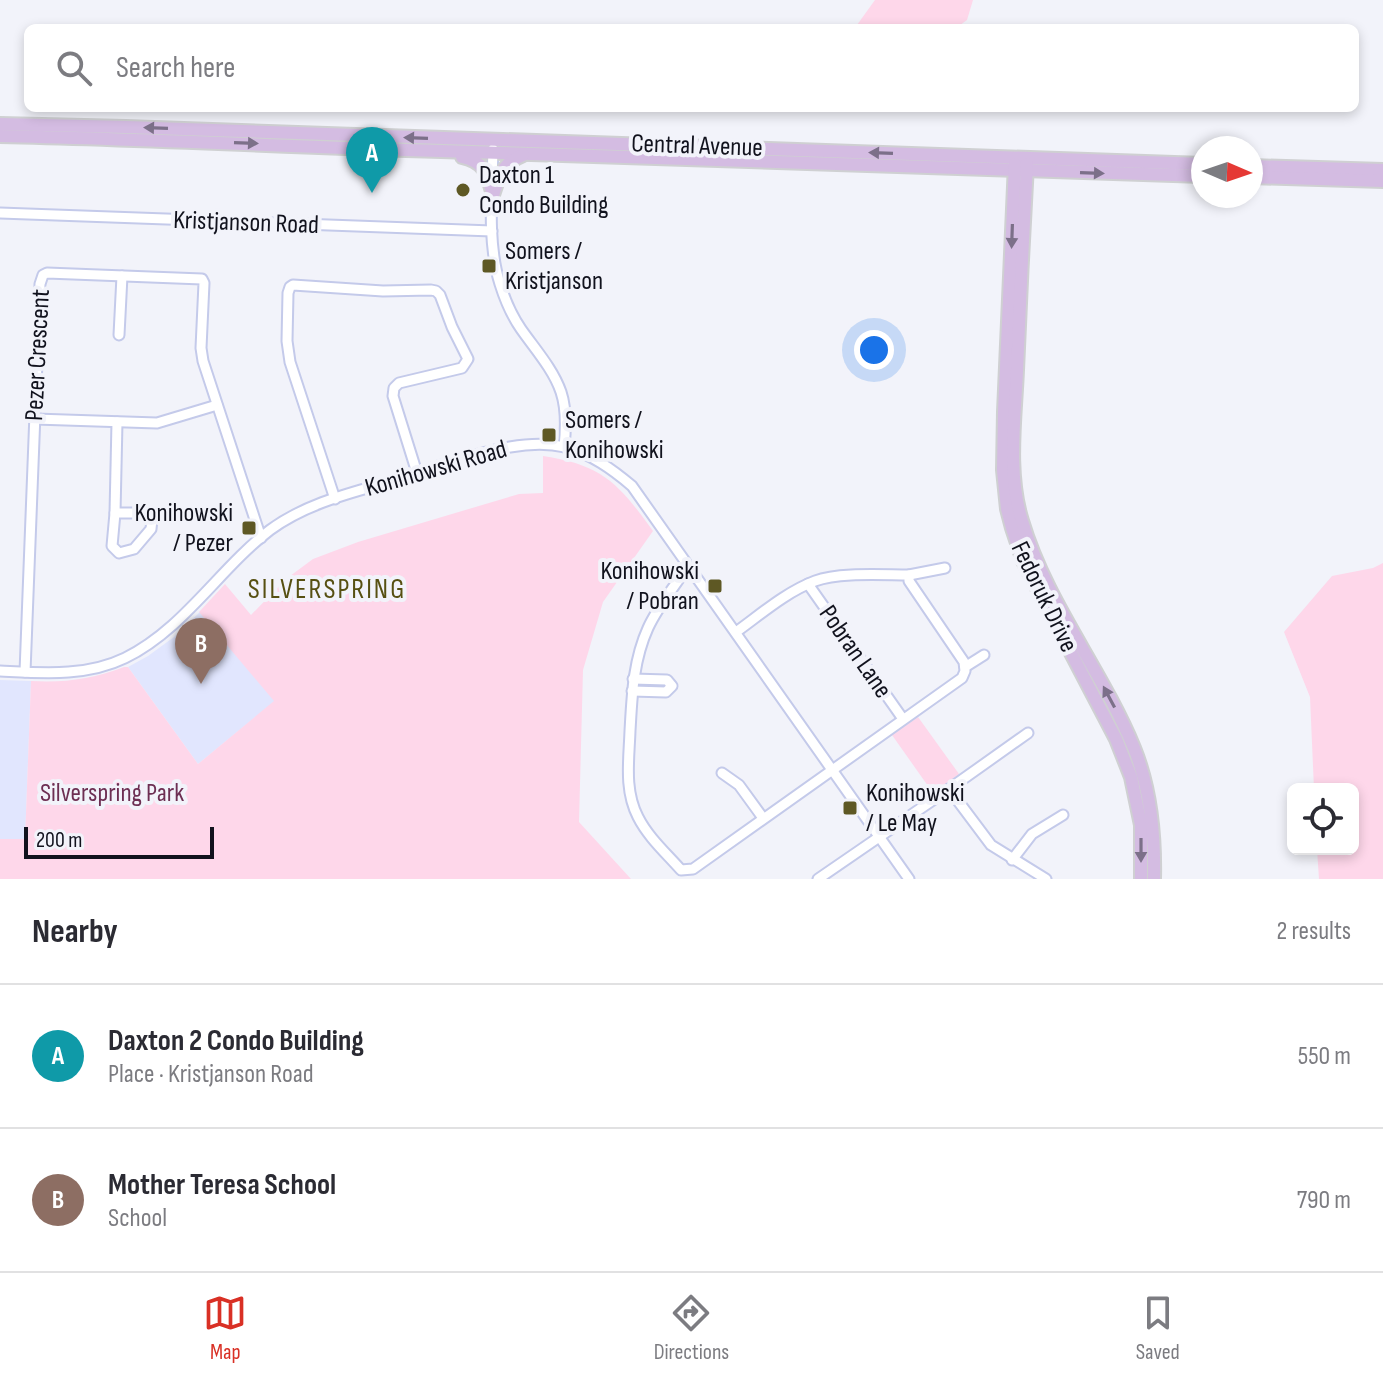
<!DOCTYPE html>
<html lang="en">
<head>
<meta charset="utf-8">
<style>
  :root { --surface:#fff; --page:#f2f2f3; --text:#2b2b33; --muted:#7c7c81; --line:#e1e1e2; --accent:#d93025 }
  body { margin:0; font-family:"Sofia Sans Condensed",sans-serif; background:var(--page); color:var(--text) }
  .controls { position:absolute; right:24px; bottom:24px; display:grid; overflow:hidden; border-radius:12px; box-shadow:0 4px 12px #0003 }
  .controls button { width:72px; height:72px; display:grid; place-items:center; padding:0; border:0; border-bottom:2px solid var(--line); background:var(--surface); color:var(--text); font:40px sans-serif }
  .compass { position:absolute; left:1191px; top:136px; width:72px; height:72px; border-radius:50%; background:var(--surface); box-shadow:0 4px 12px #0003; rotate:92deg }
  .scale { position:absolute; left:24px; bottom:20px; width:190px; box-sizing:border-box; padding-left:8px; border:4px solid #11121d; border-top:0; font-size:22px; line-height:28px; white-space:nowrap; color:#11121d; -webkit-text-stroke:6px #f2f3fa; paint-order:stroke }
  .you { position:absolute; left:874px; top:350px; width:28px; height:28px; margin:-20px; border:6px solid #fff; border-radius:50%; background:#1a73e8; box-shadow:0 0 0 12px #1a73e833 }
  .badge { display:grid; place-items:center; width:52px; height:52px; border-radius:50%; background:var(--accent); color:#fff; font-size:26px; font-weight:700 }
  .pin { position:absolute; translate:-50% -66px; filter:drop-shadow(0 2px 4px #0008) }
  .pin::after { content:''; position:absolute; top:42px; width:28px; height:24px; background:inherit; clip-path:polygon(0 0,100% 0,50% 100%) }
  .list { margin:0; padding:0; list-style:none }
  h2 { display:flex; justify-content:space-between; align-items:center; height:104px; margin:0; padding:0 32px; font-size:34px }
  h2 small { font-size:26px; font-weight:400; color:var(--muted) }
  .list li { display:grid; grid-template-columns:52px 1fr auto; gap:24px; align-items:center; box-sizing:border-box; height:144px; padding:0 32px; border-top:2px solid var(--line) }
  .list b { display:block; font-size:30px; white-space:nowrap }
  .list p { margin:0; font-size:26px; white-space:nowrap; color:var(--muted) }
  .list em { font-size:26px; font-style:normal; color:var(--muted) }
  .icon { flex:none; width:44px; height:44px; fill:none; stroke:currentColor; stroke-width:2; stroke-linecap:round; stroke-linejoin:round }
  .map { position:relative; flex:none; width:1383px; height:879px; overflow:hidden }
  .search { position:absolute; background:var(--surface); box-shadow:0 4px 12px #0003; left:24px; right:24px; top:24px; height:88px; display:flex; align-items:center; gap:20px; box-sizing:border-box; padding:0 28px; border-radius:12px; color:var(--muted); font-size:30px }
  .sheet { height:392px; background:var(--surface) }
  nav { display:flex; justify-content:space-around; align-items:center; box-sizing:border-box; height:112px; border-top:2px solid var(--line); background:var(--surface); font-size:22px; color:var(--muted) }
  nav a { display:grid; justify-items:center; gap:4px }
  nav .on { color:var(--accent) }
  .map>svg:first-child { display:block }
  .built { fill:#e1e6fe }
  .green { fill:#fed7ea }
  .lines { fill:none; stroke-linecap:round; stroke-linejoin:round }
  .minor-casing { stroke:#c4caea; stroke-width:13 }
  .major-casing { stroke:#cfd0d2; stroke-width:16 }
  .minor { stroke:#fff; stroke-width:9 }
  .major { stroke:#d4bce2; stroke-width:12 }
  .oneway { fill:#7c7089 }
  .poi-dot { fill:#5e5824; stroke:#f2f3fa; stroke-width:3 }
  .labels { text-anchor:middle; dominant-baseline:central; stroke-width:8; stroke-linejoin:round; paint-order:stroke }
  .street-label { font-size:26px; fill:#11121d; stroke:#f2f3fa }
  .poi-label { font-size:26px; fill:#11121d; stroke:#f2f3fa; text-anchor:start }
  .park-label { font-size:26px; fill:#6d2f53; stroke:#f2f3fa }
  .neighbourhood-label { font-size:28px; letter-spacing:2px; fill:#575012; stroke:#f2f3fa }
</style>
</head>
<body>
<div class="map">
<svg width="1383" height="879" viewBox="0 0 1383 879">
  <rect width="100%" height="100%" fill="#f2f3fa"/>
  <g class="built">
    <polygon points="203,609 275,701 198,764 128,667 148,656 174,637"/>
    <polygon points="0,680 31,681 25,840 0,839"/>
  </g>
  <g class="green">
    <polygon points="875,0 973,0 967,20 956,28 858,28 857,25"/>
    <path d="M543,456C603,465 619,484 653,531L603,602L583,670L579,822L631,879H0V839H25L31,681C64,683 93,679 124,667H128L198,764L274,701L199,612L225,584L251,615L286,579L313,559L358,542L519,494L543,493Z"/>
    <polygon points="1383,563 1383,879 1319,879 1317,849 1353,849 1353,789 1314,789 1310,697 1284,632 1332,576 1373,568"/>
    <polygon points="918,717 959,774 933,793 892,735"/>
  </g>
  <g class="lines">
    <defs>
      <g id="minor">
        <path d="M493,149C492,191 487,244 500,284C505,300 512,316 521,329C535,349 553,369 561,392C567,410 566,429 564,447"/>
        <polyline points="0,213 492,231"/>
        <polyline points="119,335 122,276"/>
        <polyline points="35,419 157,423 217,405"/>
        <polyline points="335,499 290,362 287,341 288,293 290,287 293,285 383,291 431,290 436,291 440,295 452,327 468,359 462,368 399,383 394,388 393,396 417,473"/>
        <polygon points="115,513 146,513 152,519 151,529 134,549 119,553 112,546"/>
        <polyline points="115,513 117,422"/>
        <path d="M688,566C675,586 658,606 648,628C633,661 632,696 630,731C629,760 624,790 638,817C648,837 666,853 681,870L693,869L962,678L965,671L964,662L909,581V575C882,575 839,572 815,581C786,592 761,614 736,632"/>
        <polyline points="909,575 945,568"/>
        <polyline points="808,584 903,719"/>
        <polyline points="965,667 984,655"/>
        <path d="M0,671C42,673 86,677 125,658C184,629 219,569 270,530C308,502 355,492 399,479C435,467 473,454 510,447C527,444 548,443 565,447C591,454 612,469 632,486L909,879"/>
        <polyline points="25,672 40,284 43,275 47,273 202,279 204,283 201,348 203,361 261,538"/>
        <polyline points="632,691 666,692 672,686 667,680 633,679"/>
        <polyline points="722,773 739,785 763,818"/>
        <polyline points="949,789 1028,733"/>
        <polyline points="1012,860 1032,834 1063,815"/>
        <polyline points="818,879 949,789 991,845 1046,879"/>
      </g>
      <g id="major">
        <polyline points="0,124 126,127 1203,164"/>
        <path d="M0,136C147,139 294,147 441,151C695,159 949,168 1203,176"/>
        <path d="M462,157C485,162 487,174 493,195"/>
        <polyline points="1015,164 1004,412 1003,470 1007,509 1012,528 1023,561 1116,739 1131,777 1141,825 1141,879"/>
        <path d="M1027,164C1023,233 1020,301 1017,370C1015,419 1007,473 1022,521C1046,602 1102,670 1134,748C1151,790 1155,834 1154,879"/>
        <polyline points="1251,166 1383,170"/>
        <polyline points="1251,177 1383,181"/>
        <path d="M493,195C499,176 503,163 523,155"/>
      </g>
    </defs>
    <use href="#minor" class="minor-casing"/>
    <use href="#major" class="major-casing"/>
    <use href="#minor" class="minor"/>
    <use href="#major" class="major"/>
  </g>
  <defs><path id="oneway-solid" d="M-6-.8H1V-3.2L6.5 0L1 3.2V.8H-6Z" transform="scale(2)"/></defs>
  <g class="oneway">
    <use href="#oneway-solid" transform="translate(156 128) rotate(-178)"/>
    <use href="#oneway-solid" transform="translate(416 138) rotate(-178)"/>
    <use href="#oneway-solid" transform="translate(246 143) rotate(2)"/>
    <use href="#oneway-solid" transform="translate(881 153) rotate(-178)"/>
    <use href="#oneway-solid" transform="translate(1092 173) rotate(2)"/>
    <use href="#oneway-solid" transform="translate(1012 236) rotate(92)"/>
    <use href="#oneway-solid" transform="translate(1109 697) rotate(-118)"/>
    <use href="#oneway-solid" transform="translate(1141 850) rotate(90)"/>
  </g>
  <g class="poi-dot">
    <circle cx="463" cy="190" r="8"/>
    <rect x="481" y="258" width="16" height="16" rx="4"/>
    <rect x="541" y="427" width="16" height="16" rx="4"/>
    <rect x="241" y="520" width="16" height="16" rx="4"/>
    <rect x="707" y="578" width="16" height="16" rx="4"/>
    <rect x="842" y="800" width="16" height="16" rx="4"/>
  </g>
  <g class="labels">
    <g class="street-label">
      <text transform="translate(697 146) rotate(2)">Central Avenue</text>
      <text transform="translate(246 223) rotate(2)">Kristjanson Road</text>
      <text transform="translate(38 355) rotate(-87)">Pezer Crescent</text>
      <text transform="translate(436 469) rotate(-16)">Konihowski Road</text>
      <text transform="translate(1044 597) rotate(64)">Fedoruk Drive</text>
      <text transform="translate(855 652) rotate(55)">Pobran Lane</text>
    </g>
    <g class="poi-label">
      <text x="479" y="175">Daxton 1<tspan x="479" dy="30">Condo Building</tspan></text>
      <text x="505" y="251">Somers /<tspan x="505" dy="30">Kristjanson</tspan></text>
      <text x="565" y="420">Somers /<tspan x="565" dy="30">Konihowski</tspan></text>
      <text x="233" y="513" text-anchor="end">Konihowski<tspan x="233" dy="30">/ Pezer</tspan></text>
      <text x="699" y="571" text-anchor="end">Konihowski<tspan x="699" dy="30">/ Pobran</tspan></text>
      <text x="866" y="793">Konihowski<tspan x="866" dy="30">/ Le May</tspan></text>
    </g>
    <g class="park-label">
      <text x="112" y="793">Silverspring Park</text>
    </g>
    <g class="neighbourhood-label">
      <text x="327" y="589">SILVERSPRING</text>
    </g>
  </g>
</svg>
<div class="controls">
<button><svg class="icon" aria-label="locate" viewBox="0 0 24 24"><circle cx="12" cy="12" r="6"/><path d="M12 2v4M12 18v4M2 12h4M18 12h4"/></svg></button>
</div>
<svg class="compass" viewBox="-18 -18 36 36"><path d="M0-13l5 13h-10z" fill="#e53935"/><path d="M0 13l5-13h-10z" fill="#7c7c81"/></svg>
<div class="scale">200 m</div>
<div class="you"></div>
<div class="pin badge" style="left:372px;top:193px;background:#0f9aa8">A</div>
<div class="pin badge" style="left:201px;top:684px;background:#8d6e63">B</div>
<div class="search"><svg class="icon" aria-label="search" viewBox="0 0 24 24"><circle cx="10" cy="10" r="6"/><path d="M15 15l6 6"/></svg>Search here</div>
</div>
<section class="sheet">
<h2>Nearby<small>2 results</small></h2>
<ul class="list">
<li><span class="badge" style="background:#0f9aa8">A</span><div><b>Daxton 2 Condo Building</b><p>Place · Kristjanson Road</p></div><em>550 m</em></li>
<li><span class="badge" style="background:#8d6e63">B</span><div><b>Mother Teresa School</b><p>School</p></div><em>790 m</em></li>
</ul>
</section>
<nav>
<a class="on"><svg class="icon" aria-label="map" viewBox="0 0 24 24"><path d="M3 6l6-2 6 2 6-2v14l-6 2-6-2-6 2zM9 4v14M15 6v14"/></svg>Map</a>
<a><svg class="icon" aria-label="directions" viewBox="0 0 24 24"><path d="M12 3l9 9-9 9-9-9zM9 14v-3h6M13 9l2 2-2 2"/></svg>Directions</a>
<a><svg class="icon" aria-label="saved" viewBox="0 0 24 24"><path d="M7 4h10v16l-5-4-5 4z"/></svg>Saved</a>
</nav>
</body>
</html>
